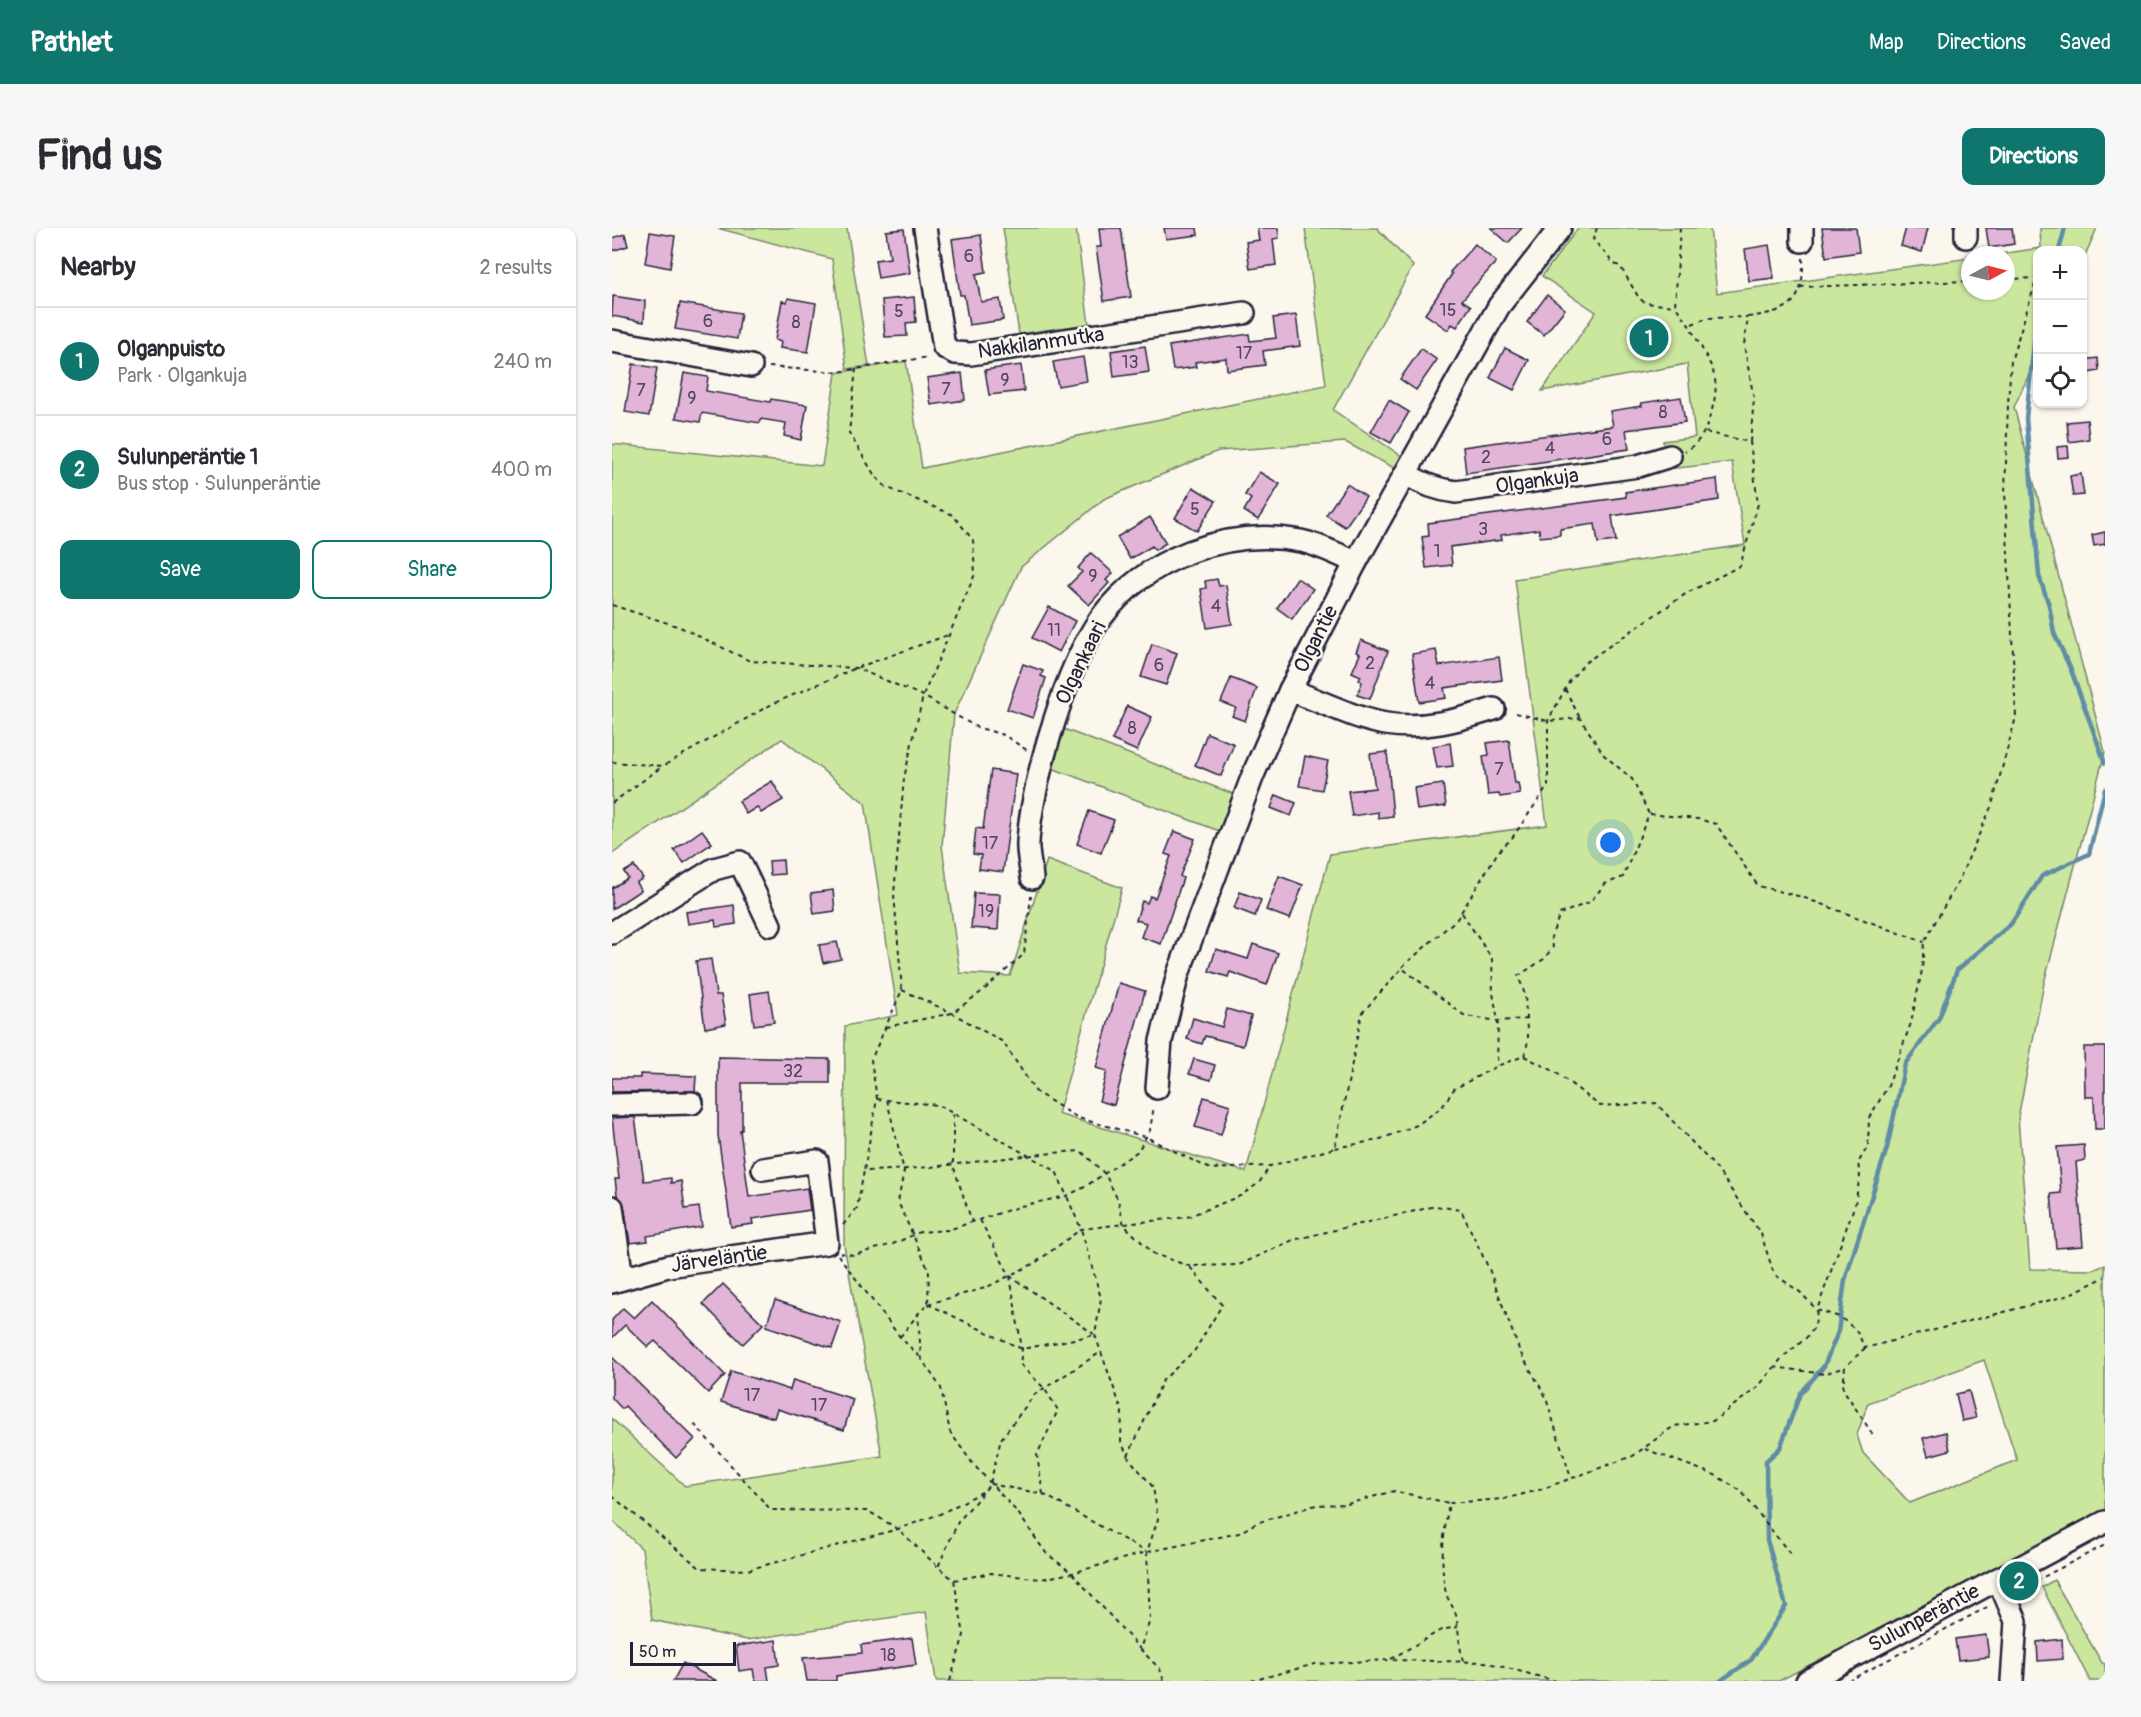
<!DOCTYPE html>
<html lang="en">
<head>
<meta charset="utf-8">
<style>
  :root { --surface:#fff; --page:#f7f7f7; --text:#2b2b33; --muted:#7c7c81; --line:#e1e1e2; --accent:#0f766e }
  body { margin:0; font-family:Pangolin,sans-serif; background:var(--page); color:var(--text) }
  .controls { position:absolute; right:18px; top:18px; display:grid; overflow:hidden; border-radius:12px; box-shadow:0 2px 4px #0004 }
  .controls button { width:54px; height:54px; display:grid; place-items:center; padding:0; border:0; border-bottom:2px solid var(--line); background:var(--surface); color:var(--text); font:30px sans-serif }
  .compass { position:absolute; left:1349px; top:18px; width:54px; height:54px; border-radius:50%; background:var(--surface); box-shadow:0 2px 4px #0004; rotate:83deg }
  .scale { position:absolute; left:18px; bottom:15px; width:106px; box-sizing:border-box; padding-left:6px; border:3px solid #22223b; border-top:0; font-size:16px; line-height:21px; white-space:nowrap; color:#22223b; -webkit-text-stroke:4px #fbf7ec; paint-order:stroke }
  .you { position:absolute; left:999px; top:615px; width:21px; height:21px; margin:-15px; border:4px solid #fff; border-radius:50%; background:#1a73e8; box-shadow:0 0 0 9px #1a73e833 }
  .badge { display:grid; place-items:center; width:39px; height:39px; border-radius:50%; background:var(--accent); color:#fff; font-size:20px; font-weight:700 }
  .pin { position:absolute; translate:-50% -50%; border:3px solid #fff; box-shadow:0 2px 6px #0006 }
  .list { margin:0; padding:0; list-style:none }
  h2 { display:flex; justify-content:space-between; align-items:center; height:78px; margin:0; padding:0 24px; font-size:26px }
  h2 small { font-size:20px; font-weight:400; color:var(--muted) }
  .list li { display:grid; grid-template-columns:39px 1fr auto; gap:18px; align-items:center; box-sizing:border-box; height:108px; padding:0 24px; border-top:2px solid var(--line) }
  .list b { display:block; font-size:22px; white-space:nowrap }
  .list p { margin:0; font-size:20px; white-space:nowrap; color:var(--muted) }
  .list em { font-size:20px; font-style:normal; color:var(--muted) }
  .actions { display:flex; gap:12px; padding:18px 24px }
  .actions a { flex:1; padding:14px 0; border:2px solid var(--accent); border-radius:12px; text-align:center; font-size:21px; color:var(--accent) }
  .actions .main { background:var(--accent); color:#fff }
  .icon { flex:none; width:33px; height:33px; fill:none; stroke:currentColor; stroke-width:2; stroke-linecap:round; stroke-linejoin:round }
  .map { position:relative; flex:none; width:1493px; height:1453px; overflow:hidden; border-radius:12px }
  header { display:flex; align-items:center; gap:36px; box-sizing:border-box; height:84px; padding:0 30px; background:var(--accent); color:#fff }
  header strong { font-size:28px }
  nav { display:flex; gap:33px; margin-inline-start:auto; font-size:21px }
  .intro { display:flex; align-items:center; justify-content:space-between; box-sizing:border-box; height:144px; padding:0 36px }
  h1 { margin:0; font-size:42px }
  .button { padding:15px 27px; border-radius:12px; background:var(--accent); color:#fff; font-size:21px; font-weight:700 }
  main { display:flex; gap:36px; padding:0 36px }
  aside { flex:1; background:var(--surface); border-radius:12px; box-shadow:0 2px 4px #0004 }
  .map>svg:first-child { display:block }
  .green { fill:#cbe79e; stroke:#76846c; stroke-width:1.5; fill-rule:evenodd }
  .lines { fill:none; stroke-linecap:round; stroke-linejoin:round }
  .stream { stroke:#608ca5; stroke-width:4.5 }
  .building { fill:#e2b4d7; stroke:#22223b; stroke-width:1.5 }
  .minor-casing { stroke:#22223b; stroke-width:26 }
  .path { stroke:#22223b; stroke-width:2; stroke-dasharray:4.5 4.5; stroke-linecap:butt }
  .minor { stroke:#fbf7ec; stroke-width:21 }
  .labels { text-anchor:middle; dominant-baseline:central; stroke-width:5; stroke-linejoin:round; paint-order:stroke }
  .number-label { font-size:18px; fill:#524662 }
  .street-label { font-size:21px; fill:#22223b; stroke:#fbf7ec }
</style>
</head>
<body>
<header>
<strong>Pathlet</strong>
<nav><a>Map</a><a>Directions</a><a>Saved</a></nav>
</header>
<div class="intro"><h1>Find us</h1><a class="button">Directions</a></div>
<main>
<aside>
<h2>Nearby<small>2 results</small></h2>
<ul class="list">
<li><span class="badge">1</span><div><b>Olganpuisto</b><p>Park · Olgankuja</p></div><em>240 m</em></li>
<li><span class="badge">2</span><div><b>Sulunperäntie 1</b><p>Bus stop · Sulunperäntie</p></div><em>400 m</em></li>
</ul>
<div class="actions"><a class="main">Save</a><a>Share</a></div>
</aside>
<div class="map">
<svg width="1493" height="1453" viewBox="0 0 1493 1453">
  <rect width="100%" height="100%" fill="#fbf7ec"/>
  <filter id="ink" filterUnits="userSpaceOnUse"><feTurbulence type="fractalNoise" baseFrequency=".0167" numOctaves="2"/><feDisplacementMap in="SourceGraphic" scale="12" xChannelSelector="R" yChannelSelector="G"/><feConvolveMatrix kernelMatrix="1 2 1 2 8 2 1 2 1" color-interpolation-filters="sRGB"/></filter>
  <g filter="url(#ink)">
    <g class="green">
      <polygon points="105,0 235,0 257,138 235,141 220,31"/>
      <polygon points="391,0 464,0 477,96 407,106"/>
      <path d="M693,0H765L801,38L721,182L791,229L784,241L733,214L606,223L492,271L409,339L342,486L330,618L348,745L398,748L435,632L510,660L446,886L634,944L718,626L935,597L903,351L1133,317L1120,234L1056,241L1051,213L1083,209L1075,136L930,163L984,84L930,48L966,0H1098L1105,65L1358,30V63H1394V27H1381L1429,20L1428,0H1485L1471,32L1470,22H1426L1425,129L1402,179L1493,524L1432,755L1406,890L1418,1041L1481,1042L1493,1037V1282L1167,1453H324L314,1384L135,1412L40,1392L30,1321L0,1292V1191L73,1258L270,1228L232,1017L233,798L286,787L253,575L170,511L0,626V216L210,238L224,145L294,133L310,240L714,157ZM1372,1132L1405,1232L1298,1275L1251,1225L1245,1207L1256,1175Z"/>
      <polygon points="449,500 624,567 610,604 437,539"/>
      <polygon points="1442,1352 1490,1435 1493,1436 1493,1453 1478,1453 1430,1359"/>
    </g>
    <g class="lines">
      <g class="stream">
        <polyline points="1447,22 1453,0"/>
        <polyline points="1426,78 1414,190 1427,348 1437,377 1442,405 1459,442 1493,535"/>
        <polyline points="1108,1453 1139,1432 1174,1378 1155,1312 1154,1233 1168,1220 1188,1166 1212,1138 1226,1104 1233,1052 1275,920 1293,836 1327,790 1345,742 1399,696 1430,648 1477,626 1493,561"/>
      </g>
    </g>
    <g class="building">
      <polygon points="487,0 509,0 519,69 492,73 484,19 489,19"/>
      <polygon points="552,0 585,0 586,7 554,11"/>
      <polygon points="645,0 666,0 667,10 661,11 664,37 638,41 634,14 647,12"/>
      <polygon points="879,0 910,0 896,15"/>
      <polygon points="1210,0 1244,0 1247,24 1214,29"/>
      <polygon points="1294,0 1316,0 1310,24 1289,18"/>
      <polygon points="1374,0 1400,0 1402,16 1377,20"/>
      <polygon points="292,1 298,45 266,50 263,32 278,30 274,3"/>
      <polygon points="38,4 63,8 58,40 33,35"/>
      <polygon points="13,6 16,18 0,23 0,10"/>
      <polygon points="369,7 374,44 364,46 369,74 388,71 391,92 357,97 352,67 348,67 340,11"/>
      <polygon points="863,16 884,34 850,72 859,78 845,99 840,96 836,102 813,86 840,46 838,44"/>
      <polygon points="1157,17 1162,50 1137,53 1133,21"/>
      <polygon points="935,67 953,81 932,107 915,94"/>
      <polygon points="1,68 33,73 32,94 0,88"/>
      <polygon points="302,69 304,94 294,95 295,108 273,109 270,72"/>
      <polygon points="176,70 204,75 196,124 168,120 169,114 163,112 170,73 175,74"/>
      <polygon points="68,75 129,85 125,111 63,101"/>
      <polygon points="684,87 688,118 651,123 653,137 615,142 614,130 583,134 584,139 561,142 557,118 637,106 638,113 664,110 661,90"/>
      <polygon points="533,118 537,144 502,149 499,123"/>
      <polygon points="893,120 917,132 902,162 878,150"/>
      <polygon points="809,121 825,132 804,162 788,151"/>
      <polygon points="471,129 475,153 446,158 441,134"/>
      <polygon points="1486,130 1487,143 1470,146 1470,132"/>
      <polygon points="21,136 45,140 37,188 13,184"/>
      <polygon points="409,137 412,163 377,167 373,142"/>
      <polygon points="72,145 96,149 94,163 158,174 159,171 195,177 189,212 172,208 174,195 149,191 148,195 90,185 88,194 64,190"/>
      <polygon points="350,145 353,172 319,177 315,150"/>
      <polygon points="1069,169 1073,194 1014,202 1017,221 854,245 851,219 1001,198 998,183 1030,178 1029,175"/>
      <polygon points="777,172 797,184 779,215 759,204"/>
      <polygon points="1475,192 1477,211 1457,214 1455,194"/>
      <polygon points="1456,218 1457,229 1446,230 1445,219"/>
      <polygon points="647,244 668,256 646,292 632,283 639,271 633,267"/>
      <polygon points="1469,246 1472,267 1461,268 1458,248"/>
      <polygon points="1105,251 1107,272 1000,288 1004,313 986,315 983,296 948,301 948,307 928,309 927,301 889,307 890,312 838,319 840,337 814,340 810,309 817,308 816,295 1014,269 1013,264"/>
      <polygon points="735,256 754,269 733,299 714,287"/>
      <polygon points="581,259 604,273 585,303 563,290"/>
      <polygon points="538,289 554,315 543,322 540,318 518,331 505,309"/>
      <polygon points="1493,304 1493,316 1482,318 1480,307"/>
      <polygon points="479,325 501,345 494,352 497,355 477,377 456,358 470,344 466,340"/>
      <polygon points="685,350 701,361 680,391 665,380"/>
      <polygon points="605,351 607,358 614,357 620,396 595,400 589,361 594,360 593,353"/>
      <polygon points="437,379 463,393 447,424 420,410"/>
      <polygon points="749,412 776,423 758,471 745,467 750,454 747,452 749,448 740,444 748,426 744,424"/>
      <polygon points="540,416 565,425 554,457 529,449"/>
      <polygon points="824,422 827,438 887,429 890,452 832,460 834,470 807,474 800,426"/>
      <polygon points="411,436 431,443 429,448 434,450 421,490 395,481"/>
      <polygon points="619,450 645,460 633,493 620,488 624,480 609,474"/>
      <polygon points="515,478 540,489 525,523 500,512"/>
      <polygon points="595,505 622,516 609,548 583,537"/>
      <polygon points="897,512 903,555 906,555 908,566 888,569 887,566 876,567 871,528 877,527 875,515"/>
      <polygon points="838,515 841,538 825,540 821,518"/>
      <polygon points="775,524 781,588 766,590 766,584 740,588 736,563 763,560 758,526"/>
      <polygon points="693,528 716,533 710,562 687,558"/>
      <polygon points="379,542 404,546 391,644 367,641 369,627 361,626 364,600 371,601"/>
      <polygon points="160,553 171,572 149,585 145,579 134,586 127,573"/>
      <polygon points="831,556 834,578 805,582 802,560"/>
      <polygon points="664,567 684,575 679,588 659,580"/>
      <polygon points="477,583 502,592 489,625 465,616"/>
      <polygon points="90,602 100,615 72,635 62,622"/>
      <polygon points="562,603 583,611 568,648 571,650 549,716 529,709 534,695 524,692 530,673 535,675 538,668 543,670 559,628 553,626"/>
      <polygon points="171,632 172,646 158,647 157,633"/>
      <polygon points="22,638 31,650 24,655 29,662 0,681 0,660 16,650 12,644"/>
      <polygon points="667,648 691,657 678,691 654,682"/>
      <polygon points="221,662 223,683 202,686 199,665"/>
      <polygon points="628,664 649,672 643,688 622,680"/>
      <polygon points="362,665 388,666 386,702 359,700"/>
      <polygon points="122,677 124,696 104,699 103,692 76,696 74,684"/>
      <polygon points="225,714 229,731 211,735 207,717"/>
      <polygon points="641,716 666,725 655,757 618,744 616,749 597,743 604,721 636,731"/>
      <polygon points="99,731 104,767 109,767 114,796 93,800 84,733"/>
      <polygon points="507,755 533,763 502,877 487,873 495,843 484,840"/>
      <polygon points="157,763 162,794 142,797 138,766"/>
      <polygon points="615,781 639,788 631,818 593,808 590,816 575,811 581,790 610,799"/>
      <polygon points="1472,819 1493,819 1493,901 1483,901 1482,869 1473,869"/>
      <polygon points="106,829 218,831 218,855 130,855 130,902 128,902 137,969 195,960 198,982 140,991 141,996 119,999 106,907"/>
      <polygon points="582,831 603,837 599,852 577,846"/>
      <polygon points="28,846 84,848 83,863 0,864 0,850 28,850"/>
      <polygon points="592,869 618,877 609,907 583,899"/>
      <polygon points="23,889 32,953 59,950 59,955 69,953 73,981 87,979 90,999 35,1008 36,1013 18,1015 12,977 5,967 3,951 7,951 0,890"/>
      <polygon points="1472,917 1473,932 1464,934 1471,1018 1444,1020 1439,966 1449,965 1445,919"/>
      <polygon points="111,1056 151,1096 131,1116 91,1076"/>
      <polygon points="40,1072 113,1147 96,1165 43,1113 36,1119 13,1097 0,1110 0,1092 11,1080 22,1090"/>
      <polygon points="163,1072 229,1094 220,1120 154,1098"/>
      <polygon points="0,1129 83,1211 64,1230 13,1178 10,1181 0,1170"/>
      <polygon points="119,1143 178,1162 181,1152 241,1171 232,1202 165,1181 162,1190 109,1174"/>
      <polygon points="1357,1163 1364,1190 1350,1193 1344,1166"/>
      <polygon points="1334,1204 1338,1222 1316,1228 1311,1210"/>
      <polygon points="1374,1407 1377,1429 1346,1432 1343,1411"/>
      <polygon points="300,1410 304,1437 224,1448 224,1453 195,1453 191,1430 250,1425 249,1417"/>
      <polygon points="1450,1411 1451,1431 1426,1433 1425,1414"/>
      <polygon points="164,1412 167,1437 155,1439 157,1453 143,1453 141,1441 127,1443 124,1418"/>
      <polygon points="71,1435 105,1453 61,1453"/>
    </g>
    <g class="lines">
      <defs>
        <g id="minor">
          <polyline points="313,0 332,119 343,125 359,126 632,85"/>
          <polyline points="1190,0 1190,13"/>
          <polyline points="1354,0 1354,9"/>
          <polyline points="0,113 139,138"/>
          <path d="M794,246C810,256 826,262 844,264L1026,238L1058,228"/>
          <path d="M678,462C706,472 746,492 774,496C811,502 847,492 882,481"/>
          <path d="M420,650C419,639 415,625 416,614C418,580 431,527 442,494C453,459 467,422 488,391C533,330 615,299 689,313C708,317 726,327 744,334"/>
          <polyline points="0,705 102,641 128,634 158,697"/>
          <polyline points="545,860 549,813 566,746 641,547 678,462 744,334 887,78 948,0"/>
          <polyline points="0,877 80,875"/>
          <polyline points="0,979 10,1051"/>
          <polyline points="0,1054 56,1038 215,1015 205,933 151,941"/>
          <polyline points="1386,1351 1404,1393 1400,1453"/>
          <polyline points="1195,1453 1493,1294"/>
        </g>
      </defs>
      <use href="#minor" class="minor-casing"/>
      <g class="path">
        <polyline points="985,0 981,11 1002,36 1008,38 1027,70 1033,75 1063,78"/>
        <path d="M1068,0L1063,78C1073,90 1076,95 1083,108C1101,141 1111,151 1097,191C1093,205 1086,216 1073,223"/>
        <polyline points="1356,27 1358,48"/>
        <polyline points="1188,59 1358,53"/>
        <polyline points="1080,96 1095,90 1136,89"/>
        <polyline points="157,139 225,144 317,129"/>
        <polyline points="244,141 237,205 263,248 274,259 341,287 361,312 363,346 311,468 292,550 282,666 290,762 259,832 265,871 252,943"/>
        <path d="M1138,214L1142,171L1132,117L1136,89C1178,83 1192,77 1191,30"/>
        <polyline points="0,377 68,399 138,433 244,440 311,468 364,499 392,507 416,523"/>
        <polyline points="953,461 968,490"/>
        <polyline points="0,534 51,538 160,476 244,440 336,407"/>
        <polyline points="0,575 51,538"/>
        <polyline points="1038,586 1086,591 1104,596 1146,658 1190,669 1312,714"/>
        <polyline points="850,685 880,731 881,765 886,793 885,838"/>
        <polyline points="790,739 845,691 886,624 900,610 936,558 936,493 958,452 974,434 1075,365 1128,338 1146,276 1138,214 1092,204"/>
        <polyline points="290,762 340,785 391,814 424,864 466,890 534,909 598,941 658,938 723,920 750,785 790,740 853,788 886,793 914,791"/>
        <polyline points="274,799 340,785 372,762 412,726 419,668"/>
        <polyline points="912,828 942,843 988,878 1044,875 1105,941 1149,1006 1162,1046 1188,1064 1205,1082 1228,1089 1244,1102 1253,1120 1454,1068 1493,1049"/>
        <polyline points="265,871 326,877 444,943 469,1001 489,1070 483,1107 510,1183 509,1213 516,1229 541,1259 546,1291 535,1324 538,1392 528,1421 548,1441 552,1453"/>
        <polyline points="275,872 292,943 286,974 317,1043 316,1076 306,1086 309,1130 329,1160 338,1204 361,1236 406,1285 434,1325 460,1345 528,1421"/>
        <polyline points="341,886 341,937 360,994"/>
        <path d="M723,920L766,912L805,897L830,879L842,861L885,838L912,828C919,806 915,810 914,790C913,769 915,769 906,748L932,731L941,719L939,709L948,686L978,674L993,656L1011,649L1037,586L1020,551L992,527L968,490L936,493L900,484"/>
        <polyline points="368,992 398,1048 482,1106"/>
        <path d="M231,997L245,980L252,943C325,942 396,927 469,923L493,946L506,972L512,997L542,1026L577,1038L627,1037L681,1012L824,978L849,982L877,1041L908,1124L933,1167L959,1250"/>
        <polyline points="228,1025 242,1027 281,1016 308,1004 336,1002 409,978 454,968 471,960 526,923 538,902 542,878"/>
        <polyline points="226,1027 288,1109 309,1130"/>
        <polyline points="398,1048 410,1121 408,1136 432,1160 446,1182 425,1227 431,1266"/>
        <polyline points="316,1076 373,1060 423,1035 469,1001 575,989 628,968 647,955 658,938"/>
        <polyline points="316,1076 410,1121 483,1107"/>
        <polyline points="288,1109 306,1086"/>
        <polyline points="1253,1120 1233,1139 1231,1161 1263,1210"/>
        <polyline points="1162,1139 1212,1146 1233,1139"/>
        <polyline points="82,1196 159,1282 256,1283 286,1301 326,1339"/>
        <polyline points="1033,1221 1103,1247 1129,1263 1179,1327"/>
        <polyline points="516,1228 551,1152 583,1122 610,1077 577,1038"/>
        <polyline points="378,1256 431,1266 534,1324"/>
        <polyline points="0,1268 88,1340 135,1342 286,1301 328,1286 372,1263"/>
        <polyline points="342,1352 379,1345 429,1351 460,1345 535,1324 627,1305 644,1295 704,1277 735,1276 782,1263 837,1275"/>
        <polyline points="1408,1361 1493,1317"/>
        <polyline points="779,1431 829,1402 846,1399"/>
        <path d="M851,1433C847,1417 847,1403 844,1387C842,1379 836,1373 834,1365C827,1336 832,1304 837,1275L892,1271L927,1262L1021,1228L1062,1198L1101,1193L1145,1160L1170,1130L1194,1110L1203,1098L1205,1082L1243,976L1248,948L1246,935L1256,918L1257,890L1276,858L1299,795L1310,742L1312,714L1346,654L1380,577L1404,489L1393,264L1396,176L1399,133L1425,50L1394,51"/>
        <polyline points="338,1453 352,1407 342,1352 326,1339 346,1294 378,1256 389,1211 422,1167 489,1124"/>
        <polyline points="593,1453 604,1453"/>
        <polyline points="639,1453 703,1436 777,1432 873,1434 944,1453"/>
        <polyline points="1236,1453 1379,1377"/>
      </g>
      <use href="#minor" class="minor"/>
    </g>
  </g>
  <g class="labels">
    <g class="number-label">
      <text x="357" y="28">6</text>
      <text x="836" y="82">15</text>
      <text x="287" y="83">5</text>
      <text x="96" y="93">6</text>
      <text x="184" y="94">8</text>
      <text x="632" y="125">17</text>
      <text x="518" y="134">13</text>
      <text x="393" y="152">9</text>
      <text x="334" y="161">7</text>
      <text x="29" y="162">7</text>
      <text x="80" y="170">9</text>
      <text x="1051" y="184">8</text>
      <text x="995" y="211">6</text>
      <text x="938" y="220">4</text>
      <text x="874" y="229">2</text>
      <text x="583" y="281">5</text>
      <text x="871" y="301">3</text>
      <text x="825" y="323">1</text>
      <text x="481" y="348">9</text>
      <text x="604" y="378">4</text>
      <text x="442" y="402">11</text>
      <text x="758" y="435">2</text>
      <text x="547" y="437">6</text>
      <text x="818" y="455">4</text>
      <text x="520" y="500">8</text>
      <text x="887" y="541">7</text>
      <text x="378" y="615">17</text>
      <text x="374" y="683">19</text>
      <text x="181" y="843">32</text>
      <text x="140" y="1167">17</text>
      <text x="207" y="1177">17</text>
      <text x="276" y="1427">18</text>
    </g>
    <g class="street-label">
      <text transform="translate(429 115) rotate(-8)">Nakkilanmutka</text>
      <text transform="translate(925 253) rotate(-8)">Olgankuja</text>
      <text transform="translate(704 411) rotate(-63)">Olgantie</text>
      <text transform="translate(469 435) rotate(-64)">Olgankaari</text>
      <text transform="translate(107 1031) rotate(-8)">Järveläntie</text>
      <text transform="translate(1312 1390) rotate(-28)">Sulunperäntie</text>
    </g>
  </g>
</svg>
<div class="controls">
<button>+</button>
<button>−</button>
<button><svg class="icon" aria-label="locate" viewBox="0 0 24 24"><circle cx="12" cy="12" r="6"/><path d="M12 2v4M12 18v4M2 12h4M18 12h4"/></svg></button>
</div>
<svg class="compass" viewBox="-18 -18 36 36"><path d="M0-13l5 13h-10z" fill="#e53935"/><path d="M0 13l5-13h-10z" fill="#7c7c81"/></svg>
<div class="scale">50 m</div>
<div class="you"></div>
<div class="pin badge" style="left:1037px;top:110px">1</div>
<div class="pin badge" style="left:1407px;top:1353px">2</div>
</div>
</main>
</body>
</html>
